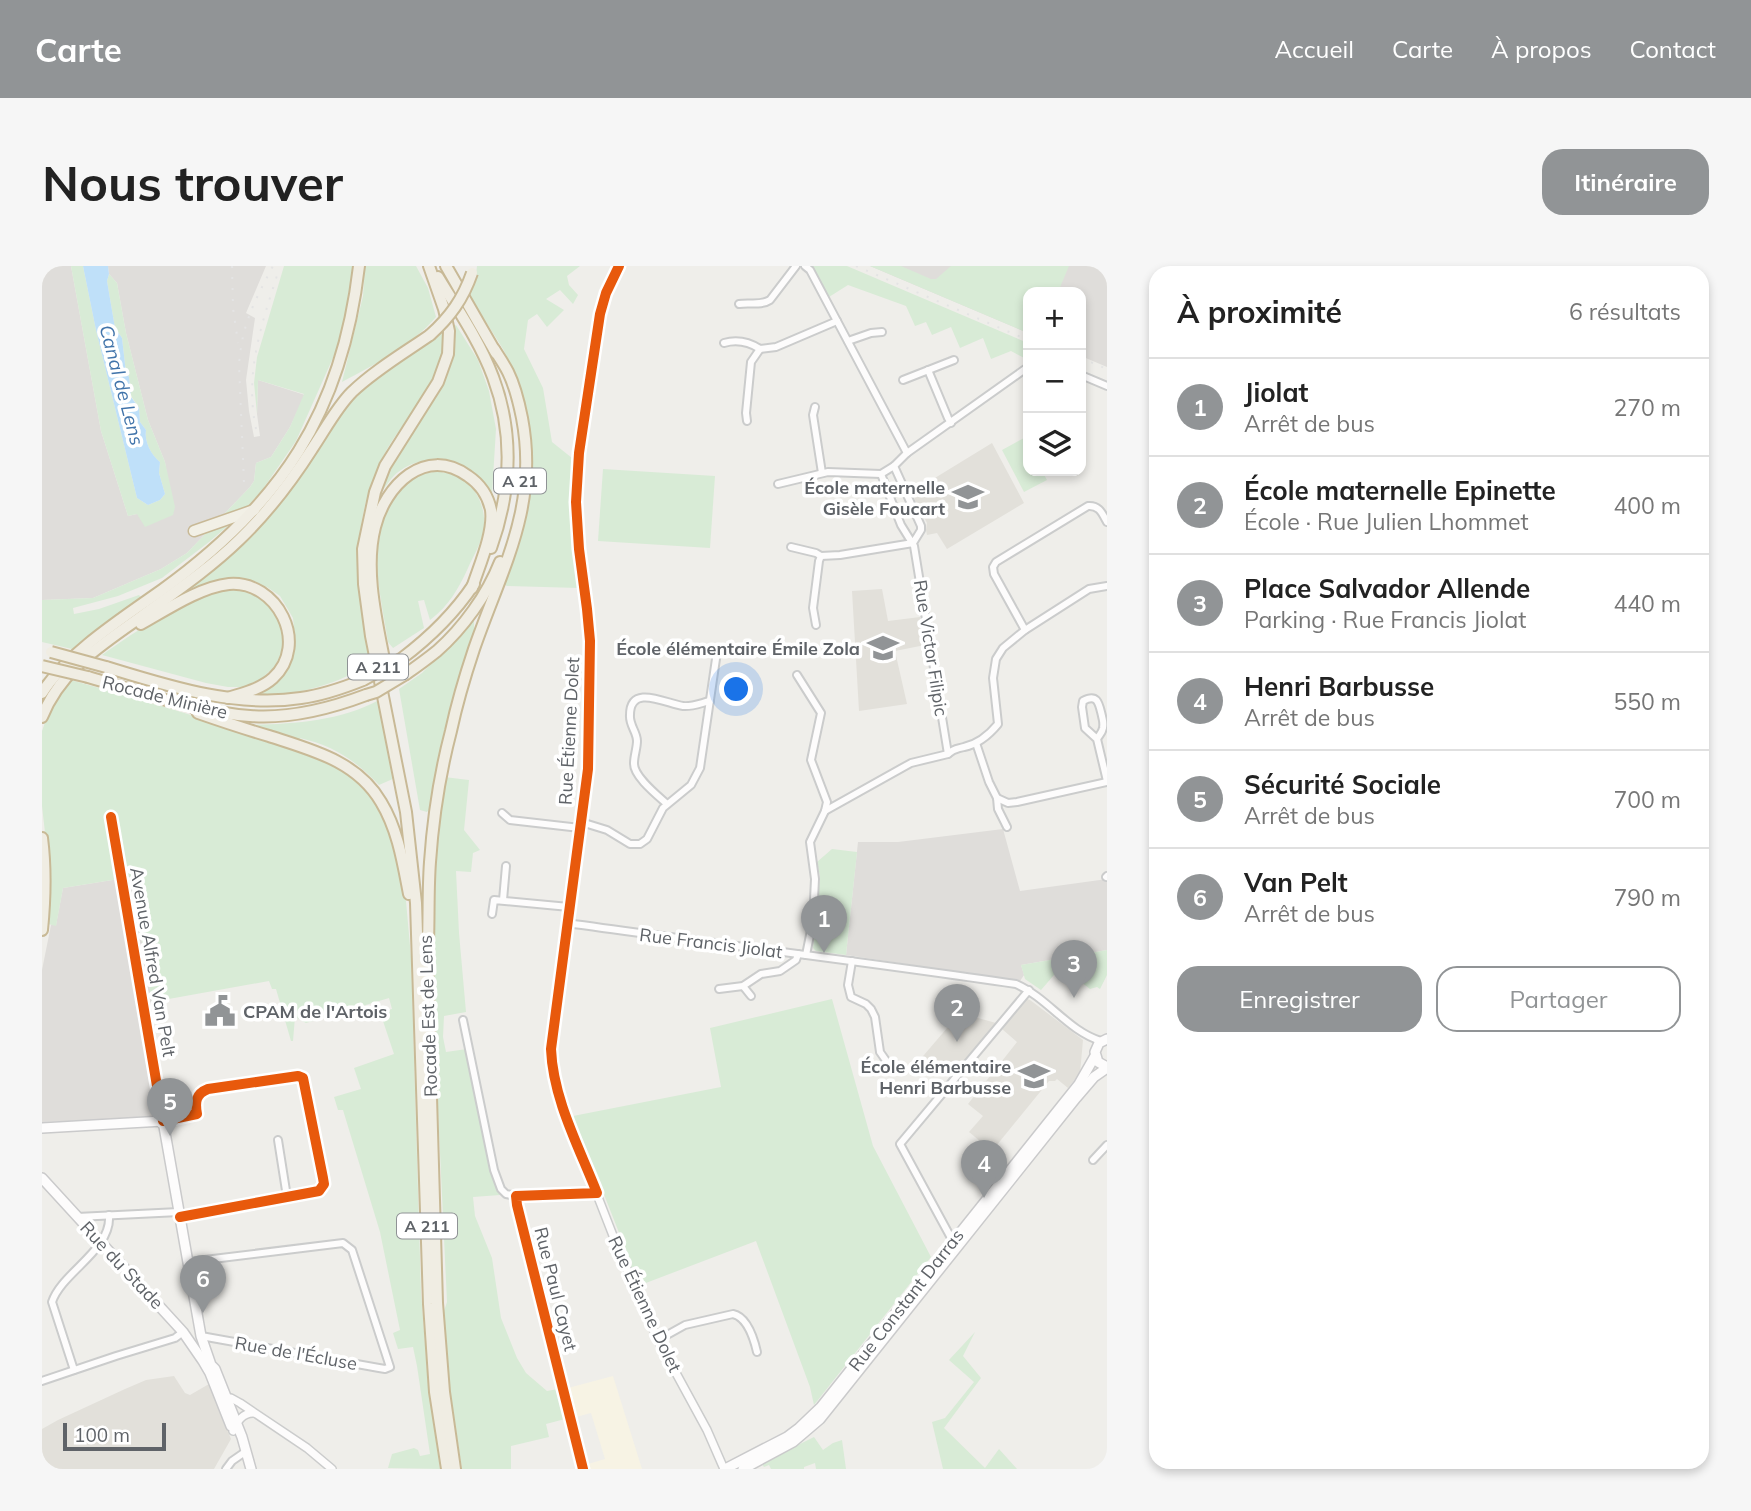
<!DOCTYPE html>
<html lang="fr">
<head>
<meta charset="utf-8">
<style>
  :root { --surface:#fff; --page:#f6f6f6; --text:#222; --muted:#767676; --line:#e0e0e0; --accent:#919496 }
  body { margin:0; font-family:Mulish,sans-serif; background:var(--page); color:var(--text) }
  .controls { position:absolute; right:21px; top:21px; display:grid; overflow:hidden; border-radius:14px; box-shadow:0 4px 10px #0003 }
  .controls button { width:63px; height:63px; display:grid; place-items:center; padding:0; border:0; border-bottom:2px solid var(--line); background:var(--surface); color:var(--text); font:35px sans-serif }
  .scale { position:absolute; left:21px; bottom:18px; width:103px; box-sizing:border-box; padding-left:7px; border:4px solid #5f6368; border-top:0; font-size:19px; line-height:24px; white-space:nowrap; color:#5f6368; -webkit-text-stroke:5px #fff; paint-order:stroke }
  .you { position:absolute; left:695px; top:424px; width:24px; height:24px; margin:-18px; border:5px solid #fff; border-radius:50%; background:#1a73e8; box-shadow:0 0 0 10px #1a73e833 }
  .badge { display:grid; place-items:center; width:46px; height:46px; border-radius:50%; background:var(--accent); color:#fff; font-size:23px; font-weight:700 }
  .pin { position:absolute; translate:-50% -58px; filter:drop-shadow(0 2px 4px #0008) }
  .pin::after { content:''; position:absolute; top:37px; width:24px; height:21px; background:inherit; clip-path:polygon(0 0,100% 0,50% 100%) }
  .list { margin:0; padding:0; list-style:none }
  h2 { display:flex; justify-content:space-between; align-items:center; height:91px; margin:0; padding:0 28px; font-size:30px }
  h2 small { font-size:23px; font-weight:400; color:var(--muted) }
  .list li { display:grid; grid-template-columns:46px 1fr auto; gap:21px; align-items:center; box-sizing:border-box; height:98px; padding:0 28px; border-top:2px solid var(--line) }
  .list b { display:block; font-size:26px; white-space:nowrap }
  .list p { margin:0; font-size:23px; white-space:nowrap; color:var(--muted) }
  .list em { font-size:23px; font-style:normal; color:var(--muted) }
  .actions { display:flex; gap:14px; padding:21px 28px }
  .actions a { flex:1; padding:16px 0; border:2px solid var(--accent); border-radius:21px; text-align:center; font-size:24px; color:var(--accent) }
  .actions .main { background:var(--accent); color:#fff }
  .icon { flex:none; width:38px; height:38px; fill:none; stroke:currentColor; stroke-width:2; stroke-linecap:round; stroke-linejoin:round }
  .map { position:relative; flex:none; width:1065px; height:1203px; overflow:hidden; border-radius:21px }
  header { display:flex; align-items:center; gap:42px; box-sizing:border-box; height:98px; padding:0 35px; background:var(--accent); color:#fff }
  header strong { font-size:33px }
  nav { display:flex; gap:38px; margin-inline-start:auto; font-size:24px }
  .intro { display:flex; align-items:center; justify-content:space-between; box-sizing:border-box; height:168px; padding:0 42px }
  h1 { margin:0; font-size:49px }
  .button { padding:18px 32px; border-radius:21px; background:var(--accent); color:#fff; font-size:24px; font-weight:700 }
  main { display:flex; gap:42px; padding:0 42px }
  aside { flex:1; background:var(--surface); border-radius:21px; box-shadow:0 4px 10px #0003 }
  .map>svg:first-child { display:block }
  .commercial { fill:#f7f3e4 }
  .industrial { fill:#dfddda }
  .education { fill:#e2e0da }
  .green { fill:#d8ebd6 }
  .water { fill:#bfe0f9 }
  .lines { fill:none; stroke-linecap:round; stroke-linejoin:round }
  .minor-casing { stroke:#cbcccc; stroke-width:10 }
  .tertiary-casing { stroke:#cbcccc; stroke-width:10 }
  .secondary-casing { stroke:#cacacb; stroke-width:12 }
  .trunk-casing { stroke:#c8b996; stroke-width:13 }
  .motorway-casing { stroke:#c8b996; stroke-width:14 }
  .minor { stroke:#fdfcfc; stroke-width:6 }
  .tertiary { stroke:#fdfcfc; stroke-width:7 }
  .secondary { stroke:#fdfcfc; stroke-width:9 }
  .trunk { stroke:#f2f0e6; stroke-width:10 }
  .motorway { stroke:#f0ede3; stroke-width:10 }
  .rail { stroke:#e4e4e4; stroke-width:2; stroke-dasharray:2 9; stroke-linecap:butt }
  .motorway-bridge-casing { stroke:#c8b996; stroke-width:14; stroke-linecap:butt }
  .motorway-bridge { stroke:#f0ede3; stroke-width:10 }
  .cycleway-casing { stroke:#fff; stroke-width:15 }
  .cycleway { stroke:#e8590c; stroke-width:10 }
  .labels { text-anchor:middle; dominant-baseline:central; stroke-width:7; stroke-linejoin:round; paint-order:stroke }
  .shield { fill:#fff; stroke:#8f9295; stroke-width:2 }
  .shield-label { font-size:16px; font-weight:bold; fill:#5f6368 }
  .poi-label { font-size:18px; font-weight:bold; fill:#5f6368; stroke:#fff; text-anchor:end }
  .street-label { font-size:18px; fill:#5f6368; stroke:#fff }
  .water-label { font-size:19px; font-style:italic; fill:#4174aa; stroke:#fff }
</style>
</head>
<body>
<header>
<strong>Carte</strong>
<nav><a>Accueil</a><a>Carte</a><a>À propos</a><a>Contact</a></nav>
</header>
<div class="intro"><h1>Nous trouver</h1><a class="button">Itinéraire</a></div>
<main>
<div class="map">
<svg width="1065" height="1203" viewBox="0 0 1065 1203">
  <rect width="100%" height="100%" fill="#efeeea"/>
  <polygon class="commercial" points="571,1110 600,1203 547,1203 546,1198 563,1193 549,1147 534,1151 526,1122"/>
  <g class="industrial">
    <polygon points="0,0 29,0 59,165 86,250 95,248 131,249 123,196 106,154 84,67 75,17 67,8 66,0 224,0 204,47 213,52 204,114 207,145 212,171 218,170 215,148 216,114 263,129 248,161 229,191 214,197 212,215 208,221 145,287 119,303 51,332 0,334"/>
    <polygon points="828,0 1065,0 1065,101 1039,90 1039,26 986,26 986,67"/>
    <polygon points="961,563 978,625 1065,613 1065,684 979,699 982,709 978,715 804,689 816,576 856,576"/>
    <polygon points="89,611 112,748 103,752 121,855 56,854 0,856 0,704 9,659 14,659 21,622"/>
  </g>
  <g class="education">
    <polygon points="950,177 982,237 905,283 895,267 885,269 884,264 885,257 883,253 880,253 870,226"/>
    <polygon points="840,323 846,355 878,351 883,379 853,385 865,438 817,445 810,325"/>
    <polygon points="985,733 988,734 1041,774 1038,807 1026,822 1015,813 1013,815 1007,815 950,885 927,866 941,850 926,838 975,776 960,763"/>
    <polygon points="918,747 954,757 910,809 881,810 876,796"/>
    <polygon points="132,1110 143,1127 148,1129 167,1118 189,1173 172,1203 0,1203 0,1163 16,1154 83,1123 104,1114"/>
  </g>
  <g class="green">
    <path d="M29,0H41L54,64L95,232L106,239L118,234L123,228L117,207L118,196C109,189 102,175 104,164L98,156L97,142L89,130L87,111L84,107L80,72L73,62L65,15L67,8L75,17L84,67L106,154L123,196L133,241L131,249L103,261L95,248L86,250L59,165Z"/>
    <polygon points="242,0 311,0 304,45 294,85 254,175 221,223 195,252 167,276 120,312 76,330 31,342 32,348 57,343 97,329 99,331 30,383 0,376 0,334 51,332 119,303 145,287 208,221 212,215 214,197 229,191 248,161 262,128 216,114 215,148 212,117 215,91"/>
    <path d="M323,0H374L386,22L394,51C369,80 334,98 300,116L321,30Z"/>
    <polygon points="435,0 538,0 525,10 527,19 536,29 531,38 518,24 504,33 522,44 505,61 495,48 486,54 482,83 501,122 510,176 530,192 529,241 531,277 537,322 465,320 460,317 487,220 490,196 488,167 482,137 474,109 461,83 427,29 434,9"/>
    <polygon points="769,0 805,0 986,77 986,94 969,85 949,93 941,72 918,82 909,61 890,69 884,56 873,60 864,40 806,19 787,31 773,5"/>
    <polygon points="828,0 859,0 889,13 894,13 909,0 1027,0 1016,26 986,26 986,67"/>
    <path d="M414,59L436,94L447,125L454,163L450,228C430,199 392,182 359,204C351,209 346,217 341,224L348,202L398,125L410,84V61Z"/>
    <path d="M402,64C402,71 402,79 401,85C395,125 361,153 343,187C306,258 314,321 329,396C297,419 251,431 212,429L221,427L235,416L246,398L252,382L253,372L251,352L238,330L225,321L198,315L121,341L209,267L288,158L324,117L367,88L396,71Z"/>
    <polygon points="982,172 986,179 986,205 1000,205 1005,214 982,226 960,184"/>
    <polygon points="561,203 673,210 668,282 556,275"/>
    <path d="M396,205C401,207 407,207 412,209C435,217 446,245 441,267C438,279 431,291 426,302C417,322 406,341 388,354L382,334L376,335L382,362L351,382L346,376C339,329 321,269 355,228C361,220 370,212 380,208C385,207 391,206 396,205Z"/>
    <path d="M185,323H205L221,331L238,354L243,372L240,386L232,401L219,413L202,421H186L164,417L60,389C96,363 141,334 185,323Z"/>
    <polygon points="432,354 432,371 389,541 385,546 378,544 357,423 380,407"/>
    <polygon points="25,413 97,433 165,454 253,483 296,499 330,528 347,562 364,635 369,691 379,1026 386,1119 398,1203 346,1202 350,1188 372,1182 376,1184 378,1190 388,1188 375,1100 371,1081 356,1083 351,1067 358,1064 338,966 301,844 296,844 292,831 319,823 312,802 352,788 338,746 350,743 347,732 264,757 253,751 251,775 249,775 234,723 230,723 227,715 110,736 89,611 21,622 14,660 6,658 7,602 0,540 0,465 6,448"/>
    <path d="M337,434L353,512L337,519C313,494 292,480 258,472L256,475L204,459C249,458 296,456 337,434Z"/>
    <polygon points="402,511 427,514 422,564 438,584 431,587 429,606 414,605 417,667 424,746 402,750 401,771 404,786 425,783 448,897 458,929 431,931 433,950 450,992 459,1052 475,1092 484,1107 505,1125 516,1123 523,1153 504,1158 507,1171 469,1180 469,1203 420,1203 405,1106 402,1045 405,1036 389,694 392,604"/>
    <polygon points="790,583 815,586 804,689 774,685 771,682 778,610 775,596"/>
    <polygon points="1065,684 1065,709 1058,723 1055,721 1048,723 1025,705 1018,702 999,724 983,713 979,699"/>
    <polygon points="790,733 831,880 889,991 772,1139 768,1121 714,975 596,1020 576,964 531,850 679,821 668,762"/>
    <polygon points="933,1066 921,1090 939,1112 902,1162 943,1202 957,1183 975,1203 901,1203 890,1156 903,1152 932,1116 907,1094"/>
    <polygon points="772,1171 781,1184 791,1177 800,1174 804,1203 774,1203 773,1197 762,1201 762,1203 729,1203 727,1199 722,1201 720,1198 722,1196"/>
  </g>
  <path class="water" d="M41,0H66L67,8L65,15L73,62L80,72L84,107L87,111L89,131L97,142L98,156L104,164C102,175 109,189 118,196L117,207L123,228L118,234L106,239L95,232L54,64Z"/>
  <g class="lines">
    <defs>
      <g id="minor">
        <polyline points="763,0 768,4 865,187"/>
        <path d="M697,38C707,36 719,40 728,34L754,0"/>
        <polyline points="806,75 829,67 840,66"/>
        <path d="M682,77C696,73 707,76 718,83L734,81L795,55"/>
        <polyline points="886,104 906,152 909,157"/>
        <polyline points="1039,109 1065,120"/>
        <polyline points="861,114 912,94"/>
        <polyline points="773,141 771,149 780,207"/>
        <polyline points="705,155 704,147 709,96 718,83"/>
        <polyline points="852,200 865,187 986,101"/>
        <polyline points="736,218 786,206 839,208"/>
        <polyline points="871,277 879,264 879,260 852,200 839,208 859,259 872,280 906,488"/>
        <polyline points="749,281 774,287 779,290 798,289 871,277"/>
        <polyline points="774,359 771,342 777,295 779,290"/>
        <path d="M983,364L952,308L951,301L954,296L1046,240C1057,239 1060,247 1065,256"/>
        <polyline points="755,409 779,447 769,494 785,536 783,545 768,576 773,613 771,654 764,689"/>
        <path d="M1055,473C1058,468 1060,467 1061,462C1062,456 1061,455 1060,450C1057,438 1056,427 1041,435L1040,441L1043,462L1055,473L1065,515"/>
        <polyline points="934,477 947,516 955,532 956,543 965,561"/>
        <polyline points="955,532 966,537 975,536 1065,516"/>
        <path d="M625,538C615,529 591,510 592,497C592,490 595,482 595,475C595,466 587,459 588,449C588,417 625,438 641,440C650,441 659,437 668,435"/>
        <path d="M783,545L869,497L906,488C912,482 915,483 922,481C936,478 947,469 956,458L951,412L954,393L961,382L983,364L1047,323L1065,320"/>
        <polyline points="460,547 468,554 538,562"/>
        <path d="M69,551L121,855L155,848C153,837 153,828 166,823L256,810L261,812L281,912L282,918L277,925L138,951"/>
        <polyline points="539,556 565,564 588,578 598,578 605,573 621,542 649,519 658,502 675,386"/>
        <polyline points="1064,611 1065,610"/>
        <polyline points="461,634 464,600"/>
        <polyline points="450,648 452,634 527,641"/>
        <path d="M525,657C675,678 825,696 974,718C1006,732 1026,765 1059,775"/>
        <polyline points="810,695 806,719 809,731 824,738 829,743 833,751 838,786 845,796"/>
        <polyline points="701,720 709,730"/>
        <polyline points="677,723 701,720 719,708 738,705 754,694 756,688"/>
        <polyline points="421,754 452,904 459,923 464,928 474,930 555,927"/>
        <polyline points="236,874 245,931"/>
        <polyline points="1051,894 1065,879"/>
        <polyline points="474,930 475,939 541,1203"/>
        <polyline points="35,951 137,946"/>
        <polyline points="914,975 908,970 858,878 987,724"/>
        <polyline points="146,996 301,977 310,984 348,1101 343,1103 337,1102 159,1070"/>
        <path d="M616,1074L643,1059L691,1048C705,1051 712,1073 715,1086"/>
        <path d="M32,1104L10,1036C20,1006 70,984 67,949"/>
        <polyline points="0,1115 74,1090 133,1072 141,1066"/>
        <polyline points="184,1203 190,1195 203,1186"/>
      </g>
      <g id="tertiary">
        <polyline points="577,0 564,27 558,48 537,187 534,236 537,283 545,343 548,375 546,503 511,762 509,783 513,814 524,849 577,985 616,1074 665,1164 682,1203"/>
        <polyline points="184,1132 189,1132 198,1137 265,1182 290,1203"/>
        <path d="M191,1165C195,1156 200,1147 211,1147"/>
      </g>
      <g id="secondary">
        <polyline points="1065,773 1057,777 1053,786 1056,796 1065,801"/>
        <polyline points="0,862 121,855 159,1070 169,1099 173,1103 200,1171 209,1203"/>
        <polyline points="0,912 141,1066 161,1095 168,1107 189,1160"/>
        <polyline points="683,1203 745,1171 757,1162 779,1141 1037,818 1053,790"/>
        <polyline points="701,1203 751,1176 778,1153 1034,832 1052,811 1065,802"/>
      </g>
      <polyline id="trunk" points="152,265 212,244"/>
      <g id="motorway">
        <polyline points="387,0 402,43 407,65 406,88 396,116 343,200 333,226 321,283 322,318 329,370 364,546 374,637 387,1038 393,1126 405,1203"/>
        <polyline points="404,0 454,87"/>
        <path d="M396,11C416,44 438,76 451,111C472,167 469,226 449,282"/>
        <path d="M99,358C124,344 158,321 187,318C235,314 268,378 231,412C219,423 201,427 186,432"/>
        <path d="M359,393C387,372 412,348 432,318"/>
        <path d="M64,401C126,420 193,442 259,432C281,429 301,422 321,414"/>
        <path d="M364,408C374,401 385,393 395,385C421,362 445,329 458,296"/>
        <path d="M345,409C337,364 321,307 333,261C343,220 383,179 426,210C438,218 446,230 449,244C452,267 437,300 430,322"/>
        <path d="M46,411C99,426 153,446 208,450C248,453 287,443 324,429"/>
        <path d="M0,427C24,388 82,351 120,324C239,238 300,147 317,0"/>
        <path d="M153,441L156,447C179,455 203,463 227,470C270,484 315,495 339,536C356,564 361,597 367,628"/>
        <path d="M0,451C19,403 60,379 100,350C133,326 167,303 197,274C225,247 249,216 270,183C283,164 294,142 310,126C333,104 362,87 388,69"/>
        <path d="M0,572C4,603 3,634 0,664"/>
        <polyline points="383,671 385,693 395,1037 402,1126 413,1203"/>
        <path d="M386,676C387,649 386,623 388,596C391,552 398,507 409,465C415,437 423,410 432,383C460,302 497,241 480,152C477,137 473,120 466,106C462,98 457,91 452,83"/>
      </g>
    </defs>
    <use href="#minor" class="minor-casing"/>
    <use href="#tertiary" class="tertiary-casing"/>
    <use href="#secondary" class="secondary-casing"/>
    <use href="#trunk" class="trunk-casing"/>
    <use href="#motorway" class="motorway-casing"/>
    <use href="#minor" class="minor"/>
    <use href="#tertiary" class="tertiary"/>
    <use href="#secondary" class="secondary"/>
    <use href="#trunk" class="trunk"/>
    <use href="#motorway" class="motorway"/>
    <g class="rail">
      <polyline points="190,0 191,42 196,77"/>
      <polyline points="814,0 986,74"/>
      <polyline points="1039,92 1065,103"/>
      <path d="M214,163C202,105 220,58 237,3"/>
      <path d="M202,216L197,99C200,58 212,36 231,0"/>
    </g>
    <defs>
      <g id="motorway-bridge">
        <path d="M388,69C408,51 421,33 430,7"/>
        <polyline points="9,386 64,401"/>
        <polyline points="0,400 46,411"/>
        <polyline points="321,414 359,393"/>
        <polyline points="324,429 334,426 364,408"/>
      </g>
    </defs>
    <use href="#motorway-bridge" class="motorway-bridge-casing"/>
    <use href="#motorway-bridge" class="motorway-bridge"/>
    <defs>
      <g id="cycleway">
        <path d="M69,551L121,855L155,848C153,837 153,828 166,823L256,810L261,812L281,912L282,918L277,925L138,951"/>
        <path d="M541,1203L475,939L474,930L555,927C537,881 511,833 509,783L546,503L548,375L545,343L537,283L534,236L537,187L558,48L564,27L577,0"/>
      </g>
    </defs>
    <use href="#cycleway" class="cycleway-casing"/>
    <use href="#cycleway" class="cycleway"/>
  </g>
  <defs>
    <symbol id="school-bare" viewBox="-9 -9 18 18"><path d="M0-5L7-2L0 1L-7-2ZM-4 1L0 2.5L4 1V4Q0 6-4 4Z" fill="#919496" stroke="#fff" stroke-width="2.5" paint-order="stroke"/></symbol>
    <symbol id="civic-bare" viewBox="-9 -9 18 18"><path d="M-.6-6.5H3V-4.5H.6V-3L4-1V1h2V6H-6V1h2V-1L-.6-3ZM-1.2 2.5V6h2.4V2.5Z" fill="#919496" stroke="#fff" stroke-width="2.5" paint-order="stroke"/></symbol>
  </defs>
  <g fill-rule="evenodd">
    <use href="#school-bare" x="904" y="209" width="44" height="44"/>
    <use href="#school-bare" x="819" y="360" width="44" height="44"/>
    <use href="#civic-bare" x="156" y="723" width="44" height="44"/>
    <use href="#school-bare" x="970" y="788" width="44" height="44"/>
  </g>
  <g class="labels">
    <g class="shield">
      <rect x="452" y="202.5" width="52" height="25" rx="5"/>
      <rect x="306" y="388.5" width="60" height="25" rx="5"/>
      <rect x="355" y="947.5" width="60" height="25" rx="5"/>
    </g>
    <g class="shield-label">
      <text x="478" y="215">A 21</text>
      <text x="336" y="401">A 211</text>
      <text x="385" y="960">A 211</text>
    </g>
    <g class="poi-label">
      <text x="903" y="221">École maternelle<tspan x="903" dy="21">Gisèle Foucart</tspan></text>
      <text x="818" y="382">École élémentaire Émile Zola</text>
      <text x="201" y="745" text-anchor="start">CPAM de l'Artois</text>
      <text x="969" y="800">École élémentaire<tspan x="969" dy="21">Henri Barbusse</tspan></text>
    </g>
    <g class="street-label">
      <text transform="translate(889 382) rotate(81)">Rue Victor Filipic</text>
      <text transform="translate(123 431) rotate(14)">Rocade Minière</text>
      <text transform="translate(527 465) rotate(-87)">Rue Étienne Dolet</text>
      <text transform="translate(669 677) rotate(7)">Rue Francis Jiolat</text>
      <text transform="translate(111 696) rotate(80)">Avenue Alfred Van Pelt</text>
      <text transform="translate(386 750) rotate(-92)">Rocade Est de Lens</text>
      <text transform="translate(80 999) rotate(47)">Rue du Stade</text>
      <text transform="translate(514 1023) rotate(76)">Rue Paul Cayet</text>
      <text transform="translate(864 1034) rotate(-52)">Rue Constant Darras</text>
      <text transform="translate(603 1038) rotate(65)">Rue Étienne Dolet</text>
      <text transform="translate(254 1087) rotate(10)">Rue de l'Écluse</text>
    </g>
    <g class="water-label">
      <text transform="translate(80 119) rotate(75)">Canal de Lens</text>
    </g>
  </g>
</svg>
<div class="controls">
<button>+</button>
<button>−</button>
<button><svg class="icon" aria-label="layers" viewBox="0 0 24 24"><path d="M12 4l9 5-9 5-9-5zM3 14l9 5 9-5"/></svg></button>
</div>
<div class="scale">100 m</div>
<div class="you"></div>
<div class="pin badge" style="left:782px;top:687px">1</div>
<div class="pin badge" style="left:915px;top:776px">2</div>
<div class="pin badge" style="left:1032px;top:732px">3</div>
<div class="pin badge" style="left:942px;top:932px">4</div>
<div class="pin badge" style="left:128px;top:870px">5</div>
<div class="pin badge" style="left:161px;top:1047px">6</div>
</div>
<aside>
<h2>À proximité<small>6 résultats</small></h2>
<ul class="list">
<li><span class="badge">1</span><div><b>Jiolat</b><p>Arrêt de bus</p></div><em>270 m</em></li>
<li><span class="badge">2</span><div><b>École maternelle Epinette</b><p>École · Rue Julien Lhommet</p></div><em>400 m</em></li>
<li><span class="badge">3</span><div><b>Place Salvador Allende</b><p>Parking · Rue Francis Jiolat</p></div><em>440 m</em></li>
<li><span class="badge">4</span><div><b>Henri Barbusse</b><p>Arrêt de bus</p></div><em>550 m</em></li>
<li><span class="badge">5</span><div><b>Sécurité Sociale</b><p>Arrêt de bus</p></div><em>700 m</em></li>
<li><span class="badge">6</span><div><b>Van Pelt</b><p>Arrêt de bus</p></div><em>790 m</em></li>
</ul>
<div class="actions"><a class="main">Enregistrer</a><a>Partager</a></div>
</aside>
</main>
</body>
</html>
